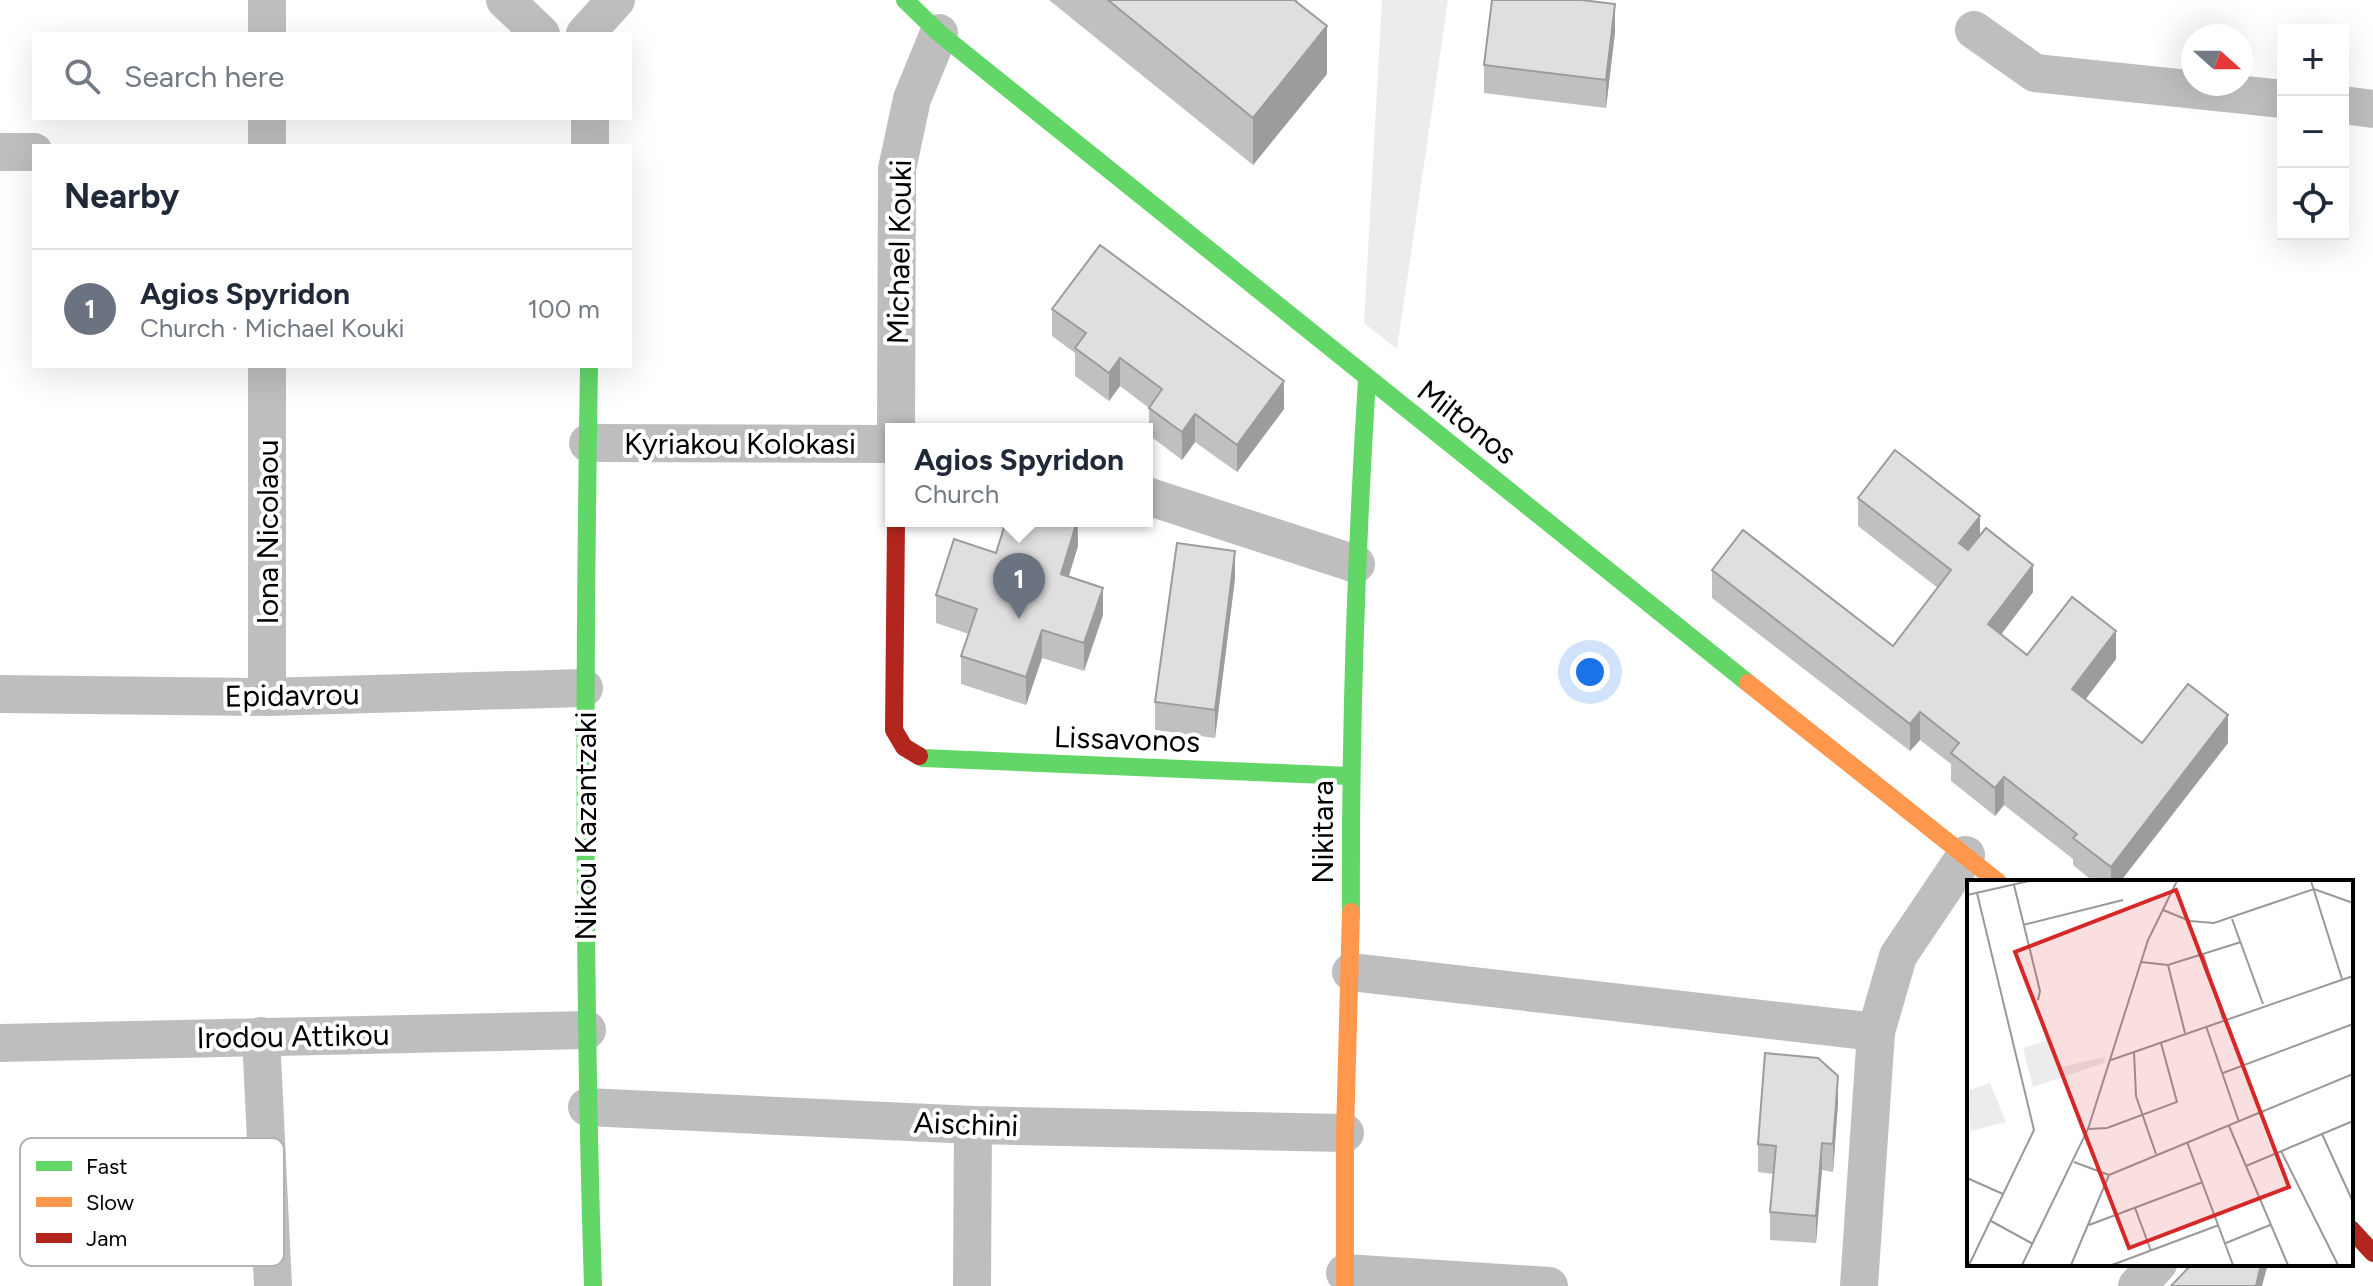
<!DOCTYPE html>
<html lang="en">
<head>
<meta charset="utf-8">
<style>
  :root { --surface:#fff; --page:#f2f2f3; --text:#1f2937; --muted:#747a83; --line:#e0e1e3; --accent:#0f766e }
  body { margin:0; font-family:Figtree,sans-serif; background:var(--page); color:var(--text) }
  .controls { position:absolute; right:24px; top:24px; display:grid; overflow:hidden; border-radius:0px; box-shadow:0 8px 32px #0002 }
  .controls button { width:72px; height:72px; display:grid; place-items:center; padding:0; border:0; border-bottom:2px solid var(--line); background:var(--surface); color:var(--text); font:40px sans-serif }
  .compass { position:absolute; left:2181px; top:24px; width:72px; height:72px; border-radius:50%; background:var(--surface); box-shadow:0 8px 32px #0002; rotate:111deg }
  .you { position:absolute; left:1590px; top:672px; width:28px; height:28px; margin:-20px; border:6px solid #fff; border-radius:50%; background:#1a73e8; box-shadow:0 0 0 12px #1a73e833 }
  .badge { display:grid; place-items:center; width:52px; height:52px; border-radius:50%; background:var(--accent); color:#fff; font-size:26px; font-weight:700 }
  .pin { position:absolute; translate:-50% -66px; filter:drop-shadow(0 2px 4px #0008) }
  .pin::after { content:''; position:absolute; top:42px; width:28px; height:24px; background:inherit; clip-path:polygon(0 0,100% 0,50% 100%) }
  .popup { position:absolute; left:885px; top:423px; width:268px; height:104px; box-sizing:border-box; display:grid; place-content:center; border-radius:0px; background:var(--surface); filter:drop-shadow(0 2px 6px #0005); font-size:26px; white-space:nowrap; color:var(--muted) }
  .popup b { font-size:30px; color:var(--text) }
  .popup::after { content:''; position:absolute; left:50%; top:100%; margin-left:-16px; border:16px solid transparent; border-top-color:var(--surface) }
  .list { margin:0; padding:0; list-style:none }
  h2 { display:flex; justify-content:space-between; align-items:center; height:104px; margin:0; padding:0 32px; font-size:34px }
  h2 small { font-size:26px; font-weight:400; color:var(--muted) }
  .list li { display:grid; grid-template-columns:52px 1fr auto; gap:24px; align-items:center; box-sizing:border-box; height:120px; padding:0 32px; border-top:2px solid var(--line) }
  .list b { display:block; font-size:30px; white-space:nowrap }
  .list p { margin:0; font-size:26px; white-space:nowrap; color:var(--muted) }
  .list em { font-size:26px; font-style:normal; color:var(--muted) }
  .icon { flex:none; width:44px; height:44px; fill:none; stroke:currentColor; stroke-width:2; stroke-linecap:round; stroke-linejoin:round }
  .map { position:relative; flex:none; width:2373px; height:1286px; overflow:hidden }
  .search { position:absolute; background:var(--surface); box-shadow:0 8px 32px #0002; left:32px; top:32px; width:600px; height:88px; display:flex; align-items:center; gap:20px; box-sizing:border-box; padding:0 28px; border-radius:0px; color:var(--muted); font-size:30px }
  .panel { position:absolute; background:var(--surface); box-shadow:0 8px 32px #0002; left:32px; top:144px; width:600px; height:224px; border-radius:0px }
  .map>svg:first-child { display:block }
  .green { fill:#ececec }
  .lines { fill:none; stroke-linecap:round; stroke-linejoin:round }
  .street { stroke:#bebebe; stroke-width:38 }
  .fast { stroke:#63d668; stroke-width:18 }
  .slow { stroke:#ff974d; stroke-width:18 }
  .jam { stroke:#b3261e; stroke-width:18 }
  .wall { fill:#c0c0c0 }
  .shaded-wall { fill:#9c9c9c }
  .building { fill:#dfdfdf; stroke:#9c9c9c; stroke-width:2 }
  .labels { text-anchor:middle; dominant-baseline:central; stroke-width:8; stroke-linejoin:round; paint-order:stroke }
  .street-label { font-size:30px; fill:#000; stroke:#fff }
  .inset-road { fill:none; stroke:#999; stroke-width:2 }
  .view { fill:#d62828; fill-opacity:0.15; stroke:#d62828; stroke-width:4 }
  .inset-edge { fill:none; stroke:#000; stroke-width:4 }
  .key { fill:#fff; stroke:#b2b2b2; stroke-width:2 }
  .key-label { font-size:22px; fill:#000 }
</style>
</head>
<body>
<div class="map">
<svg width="2373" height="1286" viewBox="0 0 2373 1286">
  <rect width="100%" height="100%" fill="#fff"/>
  <polygon class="green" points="1382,0 1448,0 1397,349 1364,323"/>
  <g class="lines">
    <g class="street">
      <polyline points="505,0 541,34"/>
      <polyline points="1974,30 2035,73 2283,99"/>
      <polyline points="267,34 267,0"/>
      <polyline points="585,34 616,0"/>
      <polyline points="2343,105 2373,109"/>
      <polyline points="267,146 267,118"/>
      <polyline points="590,146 590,118"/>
      <polyline points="0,152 34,152"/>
      <polyline points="896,429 897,169 912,99 939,33"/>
      <polyline points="588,443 891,444"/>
      <polyline points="1147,496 1356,564"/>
      <polyline points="0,694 267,697 584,688"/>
      <polyline points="267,697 267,366"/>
      <polyline points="1351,972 1876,1032"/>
      <polyline points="261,1036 273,1286"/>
      <polyline points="0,1043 587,1030"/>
      <polyline points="587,1107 973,1125 1345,1133"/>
      <polyline points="1345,1273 1549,1286"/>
      <polyline points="972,1286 973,1125"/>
      <polyline points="1859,1286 1876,1032 1898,956 1966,855"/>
      <polyline points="2137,1286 2158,1264"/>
    </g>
    <g class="fast">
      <polyline points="905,0 939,33 1748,683"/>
      <path d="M589,366C584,673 583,979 593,1286"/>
      <polyline points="919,756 923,758 1350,776"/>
      <path d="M1351,912C1350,734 1356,557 1367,379"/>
    </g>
    <g class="slow">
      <polyline points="1748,683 1998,882"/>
      <polyline points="1345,1286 1345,1133 1351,912"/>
    </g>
    <g class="jam">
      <polyline points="896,521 894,730 904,747 919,756"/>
      <polyline points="2351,1229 2373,1253"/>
    </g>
  </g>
  <g class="wall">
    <polygon points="1049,0 1297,0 1327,74 1253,165"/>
    <polygon points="1615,32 1606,108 1484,93 1484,65"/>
    <polygon points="1052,309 1284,409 1237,472 1195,442 1182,460 1149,435 1149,408 1120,386 1109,401 1075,376 1075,353 1052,336"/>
    <polygon points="1858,498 1980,535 2033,592 2001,634 2027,655 2116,659 2085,700 2142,743 2228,743 2120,882 2094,882 2073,865 2073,859 2004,805 1995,816 1951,781 1951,764 1920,740 1910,751 1712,598 1712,570 1893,646 1938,588 1858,526"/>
    <polygon points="1078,521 1078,546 1069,576 1103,615 1084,671 1042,658 1026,705 961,684 961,656 969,634 936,623 936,595"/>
    <polygon points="1235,578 1215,738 1155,730 1155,702"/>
    <polygon points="1838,1103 1833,1172 1822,1170 1816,1243 1770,1240 1770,1212 1773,1174 1758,1172 1758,1144"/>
  </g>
  <g class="shaded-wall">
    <polygon points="1615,4 1615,32 1606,108 1606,80"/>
    <polygon points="1327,26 1327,74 1253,165 1253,118"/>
    <polygon points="1120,358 1120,386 1109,401 1109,373"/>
    <polygon points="1284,381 1284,409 1237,472 1237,445"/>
    <polygon points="1195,414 1195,442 1182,460 1182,432"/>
    <polygon points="1980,516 1980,544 1959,571 1959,543"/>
    <polygon points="1077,521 1078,546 1061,601 1061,574"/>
    <polygon points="1235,551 1235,578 1215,738 1215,710"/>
    <polygon points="2033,565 2033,592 1988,652 1988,624"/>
    <polygon points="1103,588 1103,615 1084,671 1084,643"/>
    <polygon points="1042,630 1042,658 1026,705 1026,677"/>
    <polygon points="2116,631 2116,659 2072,717 2072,689"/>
    <polygon points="1920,712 1920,740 1910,751 1910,724"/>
    <polygon points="2228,715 2228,743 2120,882 2111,882 2111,867"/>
    <polygon points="2004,777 2004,805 1995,816 1995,788"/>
    <polygon points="1838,1076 1838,1103 1833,1172 1833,1144"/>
    <polygon points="1822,1143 1822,1170 1816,1243 1816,1216"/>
    <polygon points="2261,1264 2268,1264 2262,1286 2256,1286"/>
  </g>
  <g class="building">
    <polygon points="1108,0 1294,0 1327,26 1253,118"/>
    <polygon points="1492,0 1582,0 1615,4 1606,80 1484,65"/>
    <polygon points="1100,245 1284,381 1237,445 1195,414 1182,432 1149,408 1162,389 1120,358 1109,373 1075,348 1086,333 1052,309"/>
    <polygon points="1895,450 1980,516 1959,543 1968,550 1986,528 2033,565 1988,624 2027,655 2072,597 2116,631 2072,689 2142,743 2188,684 2228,715 2111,867 2073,838 2077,834 2004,777 1995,788 1951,753 1959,743 1920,712 1910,724 1712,570 1743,530 1893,646 1951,570 1858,498"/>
    <polygon points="1006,521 1077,521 1061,574 1103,588 1084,643 1042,630 1026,677 961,656 977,609 936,595 954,539 996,553"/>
    <polygon points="1177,543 1235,551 1215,710 1155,702"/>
    <polygon points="1765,1053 1818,1058 1838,1076 1833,1144 1822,1143 1816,1216 1770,1212 1776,1146 1758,1144"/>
    <polygon points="2192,1264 2261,1264 2256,1286 2171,1286"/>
  </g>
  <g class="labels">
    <g class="street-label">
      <text transform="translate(899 252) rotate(-89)">Michael Kouki</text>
      <text transform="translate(1467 422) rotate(38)">Miltonos</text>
      <text x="740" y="443">Kyriakou Kolokasi</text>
      <text transform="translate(267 532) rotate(-90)">Iona Nicolaou</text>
      <text transform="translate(292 695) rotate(-1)">Epidavrou</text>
      <text transform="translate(1127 739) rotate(2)">Lissavonos</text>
      <text transform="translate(585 826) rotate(-90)">Nikou Kazantzaki</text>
      <text transform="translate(1322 832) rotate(-90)">Nikitara</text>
      <text transform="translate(293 1036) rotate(-1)">Irodou Attikou</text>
      <text transform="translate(966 1124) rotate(2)">Aischini</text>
    </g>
  </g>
  <g transform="translate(1967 880)">
    <rect width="386" height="386" fill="#fff"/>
    <path d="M81,160L90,188L138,177L137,183L66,207L56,168ZM23,203L39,242L4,251L0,211Z" fill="#ececec"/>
    <path class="inset-road" d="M344,1L375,99M47,5L73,111L71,120M0,15L62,1M196,30L223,41L247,43L347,9L386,23M265,39L296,124M56,45L156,20M236,74L256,139M174,82L201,85L274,62M201,85L218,153M239,146L272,242M167,172L169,216L189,274M144,180L386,96M256,193L386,144M0,246V276M262,246L321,385M121,249L140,248L210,222L194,163M355,254L386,322M220,262L266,385M314,271L371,385M107,282L142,295M279,286L386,241M142,295L386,194M0,298L36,314M168,328L184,371M24,341L66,364M122,345L236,302M259,363L303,345M2,385L67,250L10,13M55,385L121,249L181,60L210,1M104,385L142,295M145,385L252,345"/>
    <path class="view" d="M209,10L322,307L162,368L48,72Z"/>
    <rect width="386" height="386" class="inset-edge"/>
  </g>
  <rect x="20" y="1138" width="264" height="128" rx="12" class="key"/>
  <rect x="36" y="1161" width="36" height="10" fill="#63d668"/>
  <rect x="36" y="1197" width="36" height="10" fill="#ff974d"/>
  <rect x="36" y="1233" width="36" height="10" fill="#b3261e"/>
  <g class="key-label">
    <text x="86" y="1174">Fast</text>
    <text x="86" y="1210">Slow</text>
    <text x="86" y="1246">Jam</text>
  </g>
</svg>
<div class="controls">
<button>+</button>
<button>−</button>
<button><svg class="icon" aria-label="locate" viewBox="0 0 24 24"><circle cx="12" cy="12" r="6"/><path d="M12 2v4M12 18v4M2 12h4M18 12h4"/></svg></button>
</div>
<svg class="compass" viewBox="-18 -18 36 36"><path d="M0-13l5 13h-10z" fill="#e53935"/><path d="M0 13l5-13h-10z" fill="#747a83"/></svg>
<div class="you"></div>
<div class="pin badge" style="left:1019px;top:619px;background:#6b7280">1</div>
<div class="popup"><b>Agios Spyridon</b>Church</div>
<div class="search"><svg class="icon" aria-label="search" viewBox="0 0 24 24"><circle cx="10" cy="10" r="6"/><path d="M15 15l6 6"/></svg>Search here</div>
<section class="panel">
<h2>Nearby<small></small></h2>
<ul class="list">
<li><span class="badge" style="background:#6b7280">1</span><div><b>Agios Spyridon</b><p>Church · Michael Kouki</p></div><em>100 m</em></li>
</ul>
</section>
</div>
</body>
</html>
